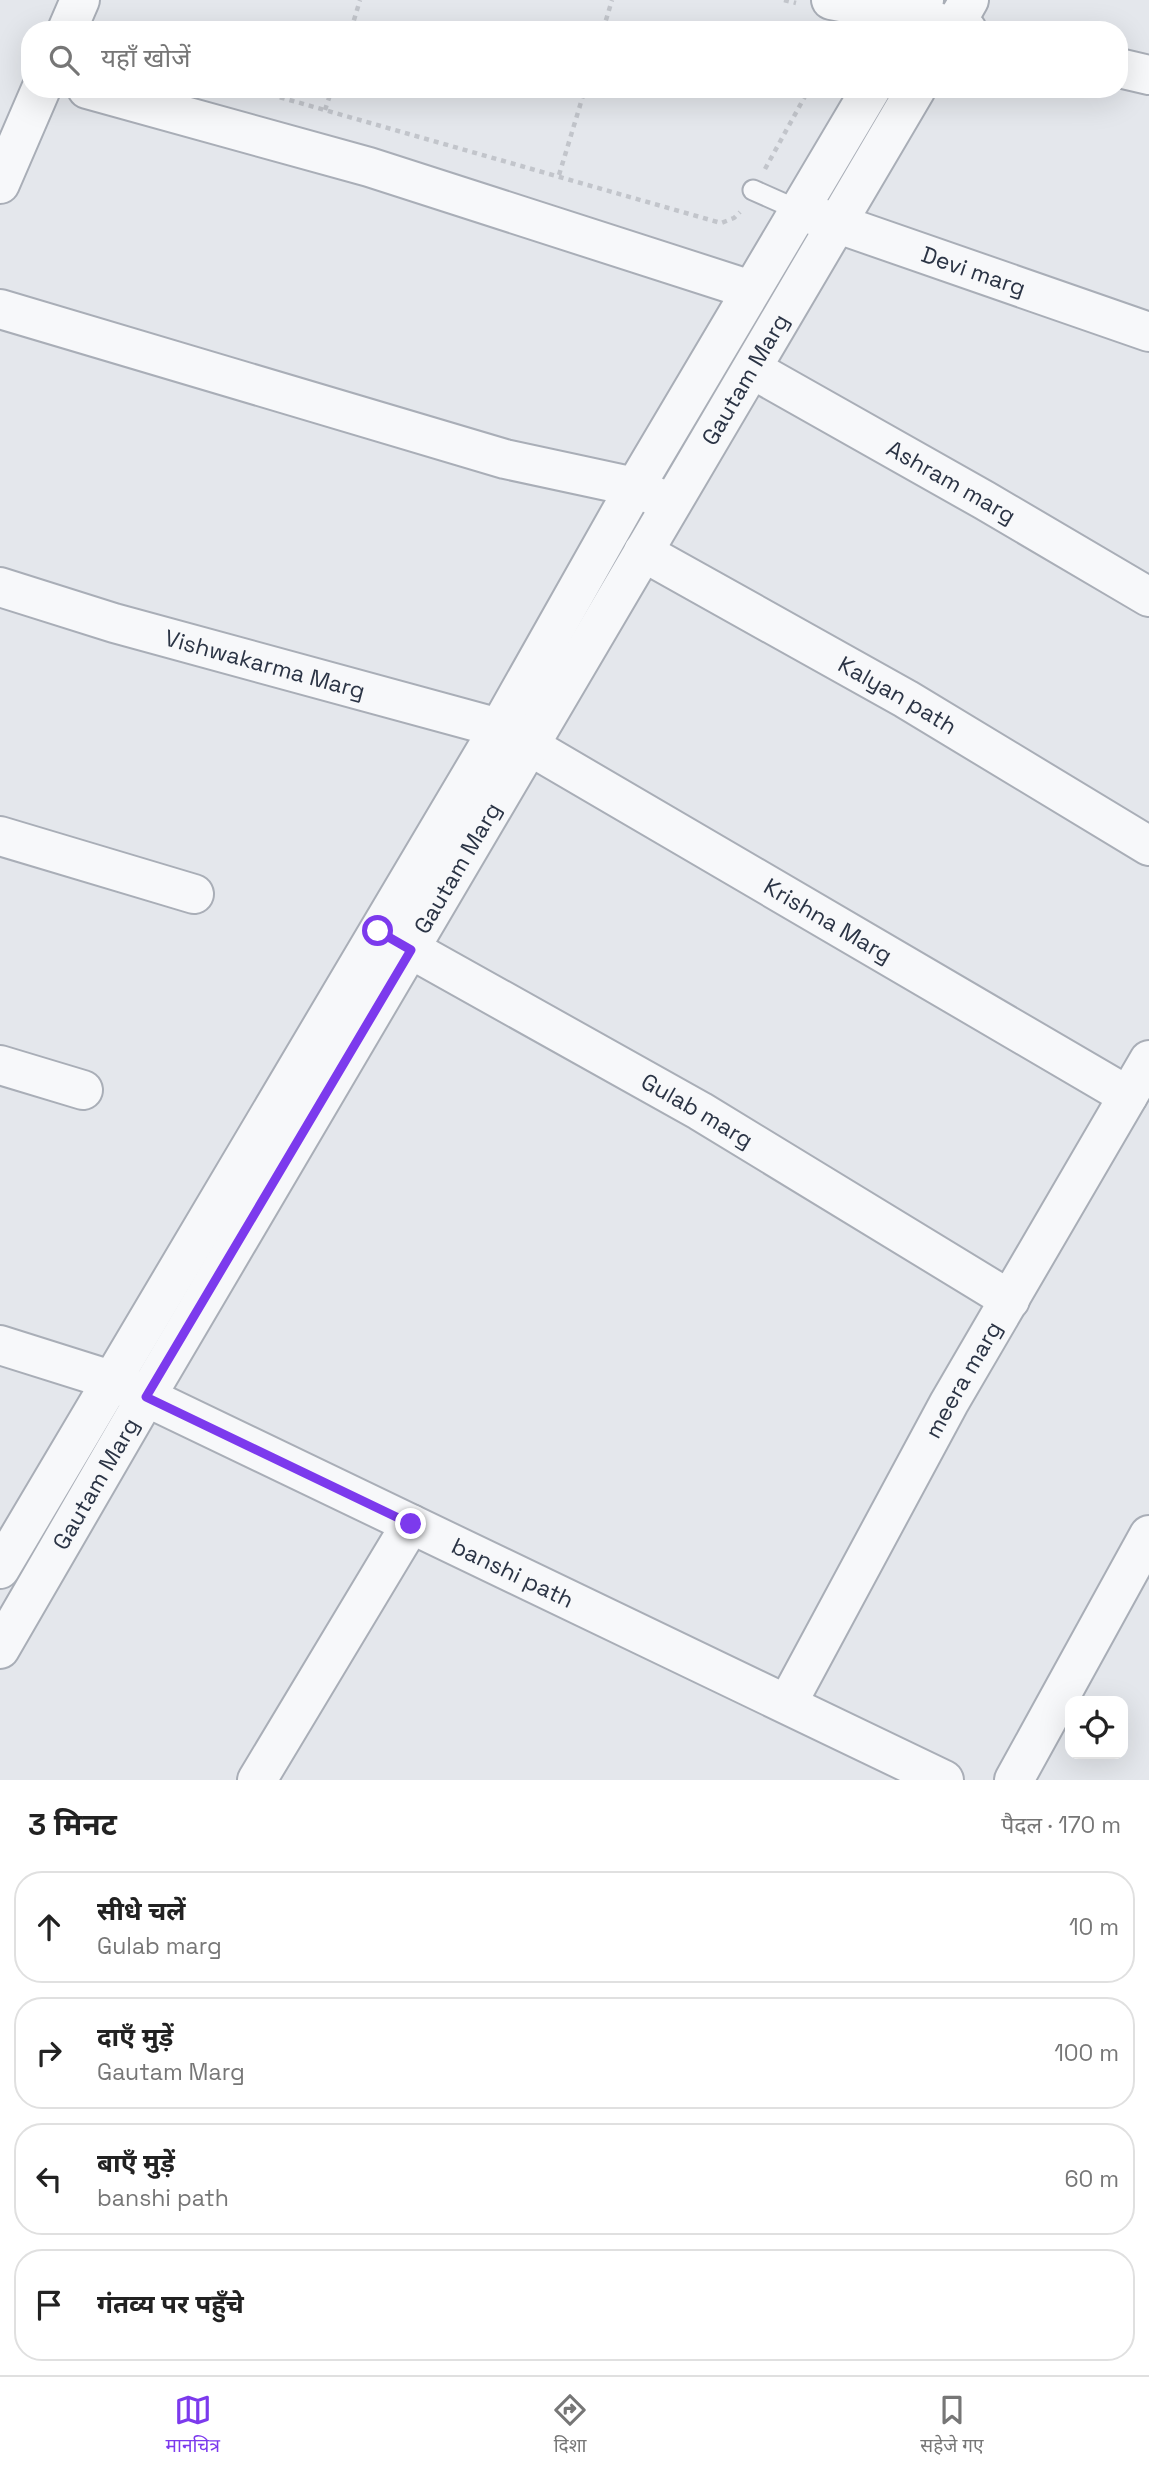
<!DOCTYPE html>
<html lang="hi">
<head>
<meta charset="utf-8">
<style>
  :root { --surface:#fff; --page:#f6f6f6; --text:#222; --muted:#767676; --line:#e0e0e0; --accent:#7c3aed }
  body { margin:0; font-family:"Space Grotesk","Noto Sans Devanagari",sans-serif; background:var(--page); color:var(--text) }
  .controls { position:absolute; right:21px; bottom:21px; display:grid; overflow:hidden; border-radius:14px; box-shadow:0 7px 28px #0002 }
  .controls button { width:63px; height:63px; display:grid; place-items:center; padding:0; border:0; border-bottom:2px solid var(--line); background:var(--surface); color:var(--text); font:35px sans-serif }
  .stop { position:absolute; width:21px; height:21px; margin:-16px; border:5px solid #7c3aed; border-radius:50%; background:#fff }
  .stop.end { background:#7c3aed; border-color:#fff; box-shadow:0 2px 7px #0008 }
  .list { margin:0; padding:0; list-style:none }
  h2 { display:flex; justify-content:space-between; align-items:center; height:91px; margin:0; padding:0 28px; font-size:30px }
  h2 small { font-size:23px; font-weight:400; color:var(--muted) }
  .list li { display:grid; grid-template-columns:46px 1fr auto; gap:21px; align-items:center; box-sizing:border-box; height:112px; margin:0 14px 14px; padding:0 14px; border:2px solid var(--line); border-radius:28px }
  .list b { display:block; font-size:26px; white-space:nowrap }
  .list p { margin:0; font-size:23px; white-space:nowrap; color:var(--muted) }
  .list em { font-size:23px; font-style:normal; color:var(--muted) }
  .icon { flex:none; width:38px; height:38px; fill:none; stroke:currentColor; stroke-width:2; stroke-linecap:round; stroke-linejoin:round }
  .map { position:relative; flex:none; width:1149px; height:1780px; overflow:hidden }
  .search { position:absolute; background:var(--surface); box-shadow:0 7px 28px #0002; left:21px; right:21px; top:21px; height:77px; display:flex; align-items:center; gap:18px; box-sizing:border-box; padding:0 24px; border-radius:28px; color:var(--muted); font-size:26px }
  .sheet { height:595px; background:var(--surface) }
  nav { display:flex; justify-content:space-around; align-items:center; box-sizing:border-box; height:98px; border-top:2px solid var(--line); background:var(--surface); font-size:19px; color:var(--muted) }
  nav a { display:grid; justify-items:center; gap:4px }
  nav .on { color:var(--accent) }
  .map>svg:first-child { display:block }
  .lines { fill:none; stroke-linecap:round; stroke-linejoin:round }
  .service-casing { stroke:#a9aeb7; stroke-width:23 }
  .minor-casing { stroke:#a9aeb7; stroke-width:42 }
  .tertiary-casing { stroke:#a9aeb7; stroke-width:42 }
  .path { stroke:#c2c5cb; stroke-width:4.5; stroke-dasharray:5 5; stroke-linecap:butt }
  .service { stroke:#f7f8fa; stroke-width:19 }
  .minor { stroke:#f7f8fa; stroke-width:38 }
  .tertiary { stroke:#f7f8fa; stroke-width:38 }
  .route { stroke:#7c3aed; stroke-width:9 }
  .labels { text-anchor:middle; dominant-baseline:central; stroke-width:5; stroke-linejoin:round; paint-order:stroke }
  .street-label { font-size:23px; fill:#2b3445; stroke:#f4f6f9 }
</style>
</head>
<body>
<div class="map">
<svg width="1149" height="1780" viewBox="0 0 1149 1780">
  <rect width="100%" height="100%" fill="#e4e7ec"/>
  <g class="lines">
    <defs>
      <polyline id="service" points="753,190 798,210"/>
      <g id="minor">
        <polyline points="831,0 914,16 967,30"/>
        <polyline points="67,30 80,0"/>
        <polyline points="1119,68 1149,75"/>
        <polyline points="87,89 369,167 751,290"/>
        <polyline points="0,184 41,89"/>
        <path id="s1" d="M798,210L1149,332"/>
        <polyline points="0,309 505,459 635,487 663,500"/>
        <path id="s2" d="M752,369L984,500L1149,597"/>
        <path id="s3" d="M643,552L906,699L1149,846"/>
        <path id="s4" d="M0,587L114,623L499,728L1128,1096"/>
        <polyline points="0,836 194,894"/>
        <path id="s5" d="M380,932L700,1111L1010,1300"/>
        <polyline points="0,1065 83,1090"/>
        <path id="s6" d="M0,1345L111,1380L944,1780"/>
        <path id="s7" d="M787,1704L949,1403L1149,1060"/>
        <polyline points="257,1780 411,1524"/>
        <polyline points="1014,1780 1149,1535"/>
      </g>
      <g id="tertiary">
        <polyline points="906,30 924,0"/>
        <polyline points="952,30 969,0"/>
        <polyline points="0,1569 499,728 635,487 871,89"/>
        <path id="s8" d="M0,1649L146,1397L916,89"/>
      </g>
    </defs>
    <use href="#service" class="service-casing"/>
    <use href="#minor" class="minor-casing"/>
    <use href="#tertiary" class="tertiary-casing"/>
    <g class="path">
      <polyline points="784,0 796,3"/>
      <polyline points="351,30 360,0"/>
      <polyline points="603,30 612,0"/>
      <polyline points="251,89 721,223 734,218 740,212"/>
      <polyline points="325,110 332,89"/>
      <polyline points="765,169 809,89"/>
      <polyline points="559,175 585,89"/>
    </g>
    <use href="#service" class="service"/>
    <use href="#minor" class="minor"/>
    <use href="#tertiary" class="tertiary"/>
  </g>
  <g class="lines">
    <polyline class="route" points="378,931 411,950 146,1397 411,1524"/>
  </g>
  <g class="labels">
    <g class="street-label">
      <text stroke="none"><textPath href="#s1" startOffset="186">Devi marg</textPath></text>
      <text stroke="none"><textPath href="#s8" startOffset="1472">Gautam Marg</textPath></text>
      <text stroke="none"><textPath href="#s2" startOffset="229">Ashram marg</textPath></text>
      <text stroke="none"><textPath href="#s4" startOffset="276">Vishwakarma Marg</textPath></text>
      <text stroke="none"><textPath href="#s3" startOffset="292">Kalyan path</textPath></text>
      <text stroke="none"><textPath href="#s8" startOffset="905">Gautam Marg</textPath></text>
      <text stroke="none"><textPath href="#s4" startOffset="900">Krishna Marg</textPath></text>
      <text stroke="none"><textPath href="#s5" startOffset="364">Gulab marg</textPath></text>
      <text stroke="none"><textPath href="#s7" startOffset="369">meera marg</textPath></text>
      <text stroke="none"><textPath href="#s8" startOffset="191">Gautam Marg</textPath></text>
      <text stroke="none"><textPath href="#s6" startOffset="562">banshi path</textPath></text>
    </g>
  </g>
</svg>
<div class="controls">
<button><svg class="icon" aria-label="locate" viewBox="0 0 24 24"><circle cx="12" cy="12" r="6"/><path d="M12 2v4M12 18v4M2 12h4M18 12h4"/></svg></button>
</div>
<div class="stop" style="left:378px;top:931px"></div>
<div class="stop end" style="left:411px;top:1524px"></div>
<div class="search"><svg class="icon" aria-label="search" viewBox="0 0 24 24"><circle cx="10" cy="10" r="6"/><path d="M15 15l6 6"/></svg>यहाँ खोजें</div>
</div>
<section class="sheet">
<h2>3 मिनट<small>पैदल · 170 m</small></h2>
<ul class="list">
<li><svg class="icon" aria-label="ahead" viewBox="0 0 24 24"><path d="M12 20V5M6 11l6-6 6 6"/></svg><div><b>सीधे चलें</b><p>Gulab marg</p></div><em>10 m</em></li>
<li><svg class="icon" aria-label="right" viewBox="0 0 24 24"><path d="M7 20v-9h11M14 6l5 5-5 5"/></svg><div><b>दाएँ मुड़ें</b><p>Gautam Marg</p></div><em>100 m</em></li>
<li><svg class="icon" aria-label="left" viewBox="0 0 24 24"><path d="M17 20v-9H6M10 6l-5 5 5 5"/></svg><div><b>बाएँ मुड़ें</b><p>banshi path</p></div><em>60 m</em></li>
<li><svg class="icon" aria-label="arrive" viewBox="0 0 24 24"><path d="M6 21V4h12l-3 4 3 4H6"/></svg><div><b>गंतव्य पर पहुँचे</b></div></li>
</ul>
</section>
<nav>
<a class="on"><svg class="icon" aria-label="map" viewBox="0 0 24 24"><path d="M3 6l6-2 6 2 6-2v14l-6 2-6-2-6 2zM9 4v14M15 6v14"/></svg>मानचित्र</a>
<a><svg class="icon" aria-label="directions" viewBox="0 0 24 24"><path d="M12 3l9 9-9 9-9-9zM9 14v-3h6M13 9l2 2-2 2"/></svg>दिशा</a>
<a><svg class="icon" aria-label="saved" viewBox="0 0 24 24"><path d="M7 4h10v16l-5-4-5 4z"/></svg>सहेजे गए</a>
</nav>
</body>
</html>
